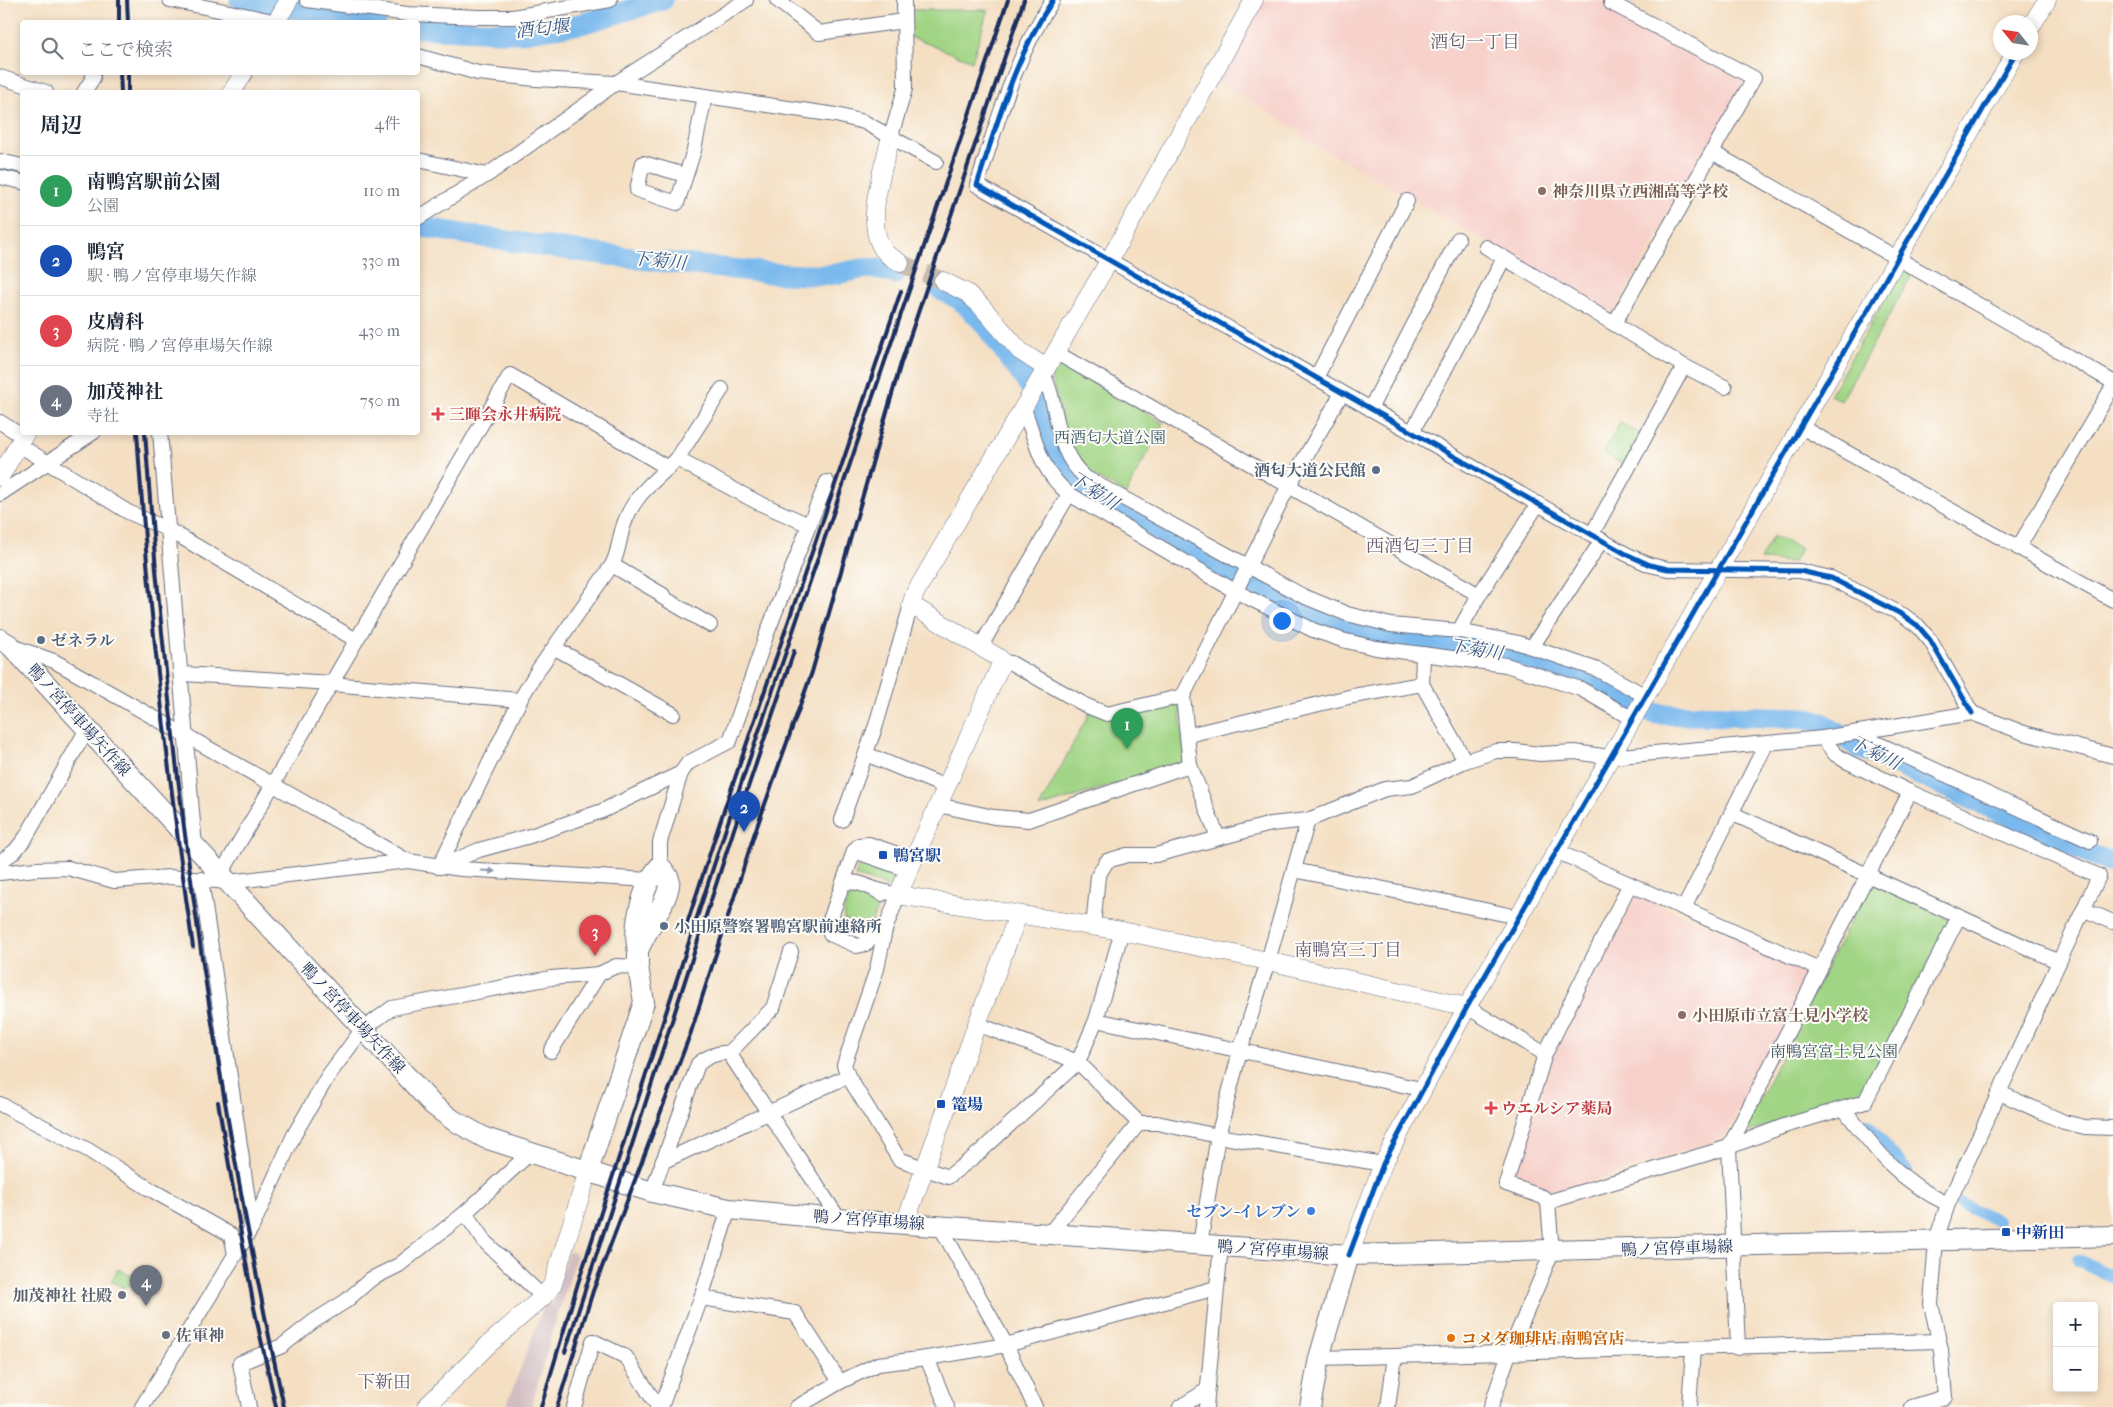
<!DOCTYPE html>
<html lang="ja">
<head>
<meta charset="utf-8">
<style>
  :root { --surface:#fff; --page:#f2f2f3; --text:#1f2937; --muted:#747a83; --line:#e0e1e3; --accent:#1a73e8 }
  body { margin:0; font-family:"IM FELL French Canon","Noto Serif JP",serif; background:var(--page); color:var(--text) }
  .controls { position:absolute; right:15px; bottom:15px; display:grid; overflow:hidden; border-radius:5px; box-shadow:0 2px 8px #0003 }
  .controls button { width:45px; height:45px; display:grid; place-items:center; padding:0; border:0; border-bottom:1px solid var(--line); background:var(--surface); color:var(--text); font:25px sans-serif }
  .compass { position:absolute; left:1993px; top:15px; width:45px; height:45px; border-radius:50%; background:var(--surface); box-shadow:0 2px 8px #0003; rotate:300deg }
  .you { position:absolute; left:1281px; top:620px; width:18px; height:18px; margin:-12px; border:4px solid #fff; border-radius:50%; background:#1a73e8; box-shadow:0 0 0 8px #1a73e833 }
  .badge { display:grid; place-items:center; width:32px; height:32px; border-radius:50%; background:var(--accent); color:#fff; font-size:16px; font-weight:700 }
  .pin { position:absolute; translate:-50% -41px; filter:drop-shadow(0 1px 2px #0008) }
  .pin::after { content:''; position:absolute; top:26px; width:18px; height:15px; background:inherit; clip-path:polygon(0 0,100% 0,50% 100%) }
  .list { margin:0; padding:0; list-style:none }
  h2 { display:flex; justify-content:space-between; align-items:center; height:65px; margin:0; padding:0 20px; font-size:21px }
  h2 small { font-size:16px; font-weight:400; color:var(--muted) }
  .list li { display:grid; grid-template-columns:32px 1fr auto; gap:15px; align-items:center; box-sizing:border-box; height:70px; padding:0 20px; border-top:1px solid var(--line) }
  .list b { display:block; font-size:19px; white-space:nowrap }
  .list p { margin:0; font-size:16px; white-space:nowrap; color:var(--muted) }
  .list em { font-size:16px; font-style:normal; color:var(--muted) }
  .icon { flex:none; width:28px; height:28px; fill:none; stroke:currentColor; stroke-width:2; stroke-linecap:round; stroke-linejoin:round }
  .map { position:relative; flex:none; width:2113px; height:1407px; overflow:hidden }
  .search { position:absolute; background:var(--surface); box-shadow:0 2px 8px #0003; left:20px; top:20px; width:400px; height:55px; display:flex; align-items:center; gap:12px; box-sizing:border-box; padding:0 18px; border-radius:5px; color:var(--muted); font-size:19px }
  .panel { position:absolute; background:var(--surface); box-shadow:0 2px 8px #0003; left:20px; top:90px; width:400px; height:345px; border-radius:5px }
  .map>svg:first-child { display:block }
  .built { fill:#f7d0ca }
  .industrial { fill:#d2bec2 }
  .green { fill:#a1d585; stroke:#5e8272 }
  .lines { fill:none; stroke-linecap:round; stroke-linejoin:round }
  .canal { stroke:#7ab9ed; stroke-width:12 }
  .river { stroke:#7ab9ed; stroke-width:21 }
  .tertiary-tunnel { stroke:#c9bcaf; stroke-width:18; stroke-dasharray:18 9; stroke-linecap:butt }
  .minor-casing { stroke:#676d81; stroke-width:16 }
  .tertiary-casing { stroke:#676d81; stroke-width:19 }
  .secondary-casing { stroke:#676d81; stroke-width:22 }
  .minor { stroke:#fff; stroke-width:14 }
  .tertiary { stroke:#fff; stroke-width:18 }
  .secondary { stroke:#fff; stroke-width:20 }
  .rail { stroke:#1b2f5e; stroke-width:4 }
  .cycleway-casing { stroke:#fdfcf7; stroke-width:8 }
  .cycleway { stroke:#0057b8; stroke-width:5 }
  .oneway { fill:#8d97ae }
  .education-dot { fill:#8d6e63; stroke:#fdfcf7; stroke-width:2 }
  .health-dot { fill:#e0444e; stroke:#fdfcf7; stroke-width:2 }
  .service-dot { fill:#5c6f8a; stroke:#fdfcf7; stroke-width:2 }
  .transit-dot { fill:#1a4fb4; stroke:#fdfcf7; stroke-width:2 }
  .shop-dot { fill:#3f7fe0; stroke:#fdfcf7; stroke-width:2 }
  .worship-dot { fill:#6b7280; stroke:#fdfcf7; stroke-width:2 }
  .food-dot { fill:#e8710a; stroke:#fdfcf7; stroke-width:2 }
  .labels { text-anchor:middle; dominant-baseline:central; stroke-width:4; stroke-linejoin:round; paint-order:stroke }
  .education-label { font-size:16px; font-weight:bold; fill:#785e54; stroke:#fdfcf7; text-anchor:start }
  .health-label { font-size:16px; font-weight:bold; fill:#be3a42; stroke:#fdfcf7; text-anchor:start }
  .park-label { font-size:16px; fill:#3c5868; stroke:#fdfcf7 }
  .service-label { font-size:16px; font-weight:bold; fill:#4e5e75; stroke:#fdfcf7; text-anchor:start }
  .street-label { font-size:16px; fill:#1b2f5e; stroke:#fdfcf7 }
  .transit-label { font-size:16px; font-weight:bold; fill:#164399; stroke:#fdfcf7; text-anchor:start }
  .shop-label { font-size:16px; font-weight:bold; fill:#366cbe; stroke:#fdfcf7; text-anchor:end }
  .worship-label { font-size:16px; font-weight:bold; fill:#5b616d; stroke:#fdfcf7; text-anchor:end }
  .food-label { font-size:16px; font-weight:bold; fill:#c56008; stroke:#fdfcf7; text-anchor:start }
  .water-label { font-size:18px; font-style:italic; fill:#385889; stroke:#fdfcf7 }
  .neighbourhood-label { font-size:18px; fill:#675b75; stroke:#fdfcf7 }
</style>
</head>
<body>
<div class="map">
<svg width="2113" height="1407" viewBox="0 0 2113 1407">
  <rect width="100%" height="100%" fill="#fdfcf7"/>
  <filter id="ink" filterUnits="userSpaceOnUse"><feTurbulence type="fractalNoise" baseFrequency=".02" numOctaves="2"/><feDisplacementMap in="SourceGraphic" scale="10" xChannelSelector="R" yChannelSelector="G"/><feConvolveMatrix kernelMatrix="1 2 1 2 8 2 1 2 1" color-interpolation-filters="sRGB"/></filter>
  <filter id="wash" filterUnits="userSpaceOnUse"><feTurbulence type="fractalNoise" baseFrequency=".0096" numOctaves="4" result="noise"/><feDisplacementMap in="SourceGraphic" scale="20" xChannelSelector="R" yChannelSelector="G"/><feGaussianBlur stdDeviation="1.12" result="paint"/><feColorMatrix in="noise" values="0 0 0 0 0 0 0 0 0 0 0 0 0 0 0 0 0 1.4 0 .05"/><feComposite in="paint" operator="in"/></filter>
  <g filter="url(#wash)">
    <rect width="100%" height="100%" fill="#f4dfc3"/>
    <g class="built">
      <polygon points="1261,0 1608,0 1747,77 1611,318 1494,245 1304,138 1302,132 1227,88 1216,79"/>
      <polygon points="1637,895 1809,971 1811,976 1725,1137 1556,1193 1520,1181 1515,1176 1554,1054 1630,897"/>
    </g>
    <polygon class="industrial" points="569,1251 577,1255 553,1329 531,1407 506,1407 545,1303 551,1305"/>
    <g class="green">
      <polygon points="909,10 988,10 972,61 908,36"/>
      <polygon points="1902,269 1912,275 1841,401 1830,395"/>
      <polygon points="1056,361 1163,423 1126,494 1086,471 1069,450 1050,371"/>
      <polygon points="1620,423 1642,435 1625,465 1603,453"/>
      <polygon points="1773,536 1801,548 1794,562 1760,560"/>
      <polygon points="1179,702 1185,762 1039,808 1090,712"/>
      <polygon points="869,862 889,870 894,878 891,886 888,887 855,876 858,867"/>
      <polygon points="1870,882 1950,920 1861,1098 1742,1134"/>
      <path d="M854,890H862L879,899V904L870,927L844,920C842,911 848,897 854,890Z"/>
      <polygon points="118,1269 146,1284 142,1292 127,1284 124,1288 111,1281"/>
    </g>
    <g class="lines">
      <g class="canal">
        <polyline points="1867,1124 1907,1171"/>
        <polyline points="1961,1204 1998,1221"/>
        <polyline points="2078,1260 2113,1277"/>
      </g>
      <g class="river">
        <polyline points="240,0 376,22"/>
        <polyline points="418,28 520,33 581,24 663,0"/>
        <polyline points="0,170 22,175"/>
        <path d="M422,227C542,248 662,263 783,274C797,275 811,275 825,275C856,273 862,262 895,274"/>
        <polyline points="941,290 961,300 982,321 1029,385 1039,401 1052,453 1060,467 1076,483 1272,597 1307,615 1342,628 1380,638 1479,648 1531,660 1608,690 1656,714 1803,718 1822,723 1858,747 2113,864"/>
      </g>
    </g>
  </g>
  <g filter="url(#ink)">
    <g class="lines">
      <polyline class="tertiary-tunnel" points="900,263 943,281"/>
      <defs>
        <g id="minor">
          <polyline points="170,0 278,22"/>
          <polyline points="307,0 407,14 479,17 513,17 610,0"/>
          <polyline points="777,0 819,33 903,21"/>
          <path d="M1053,0C1015,56 998,121 977,185L1626,554L1650,565L1668,569L1800,571L1831,578L1903,615L1918,626L1930,640L1972,713"/>
          <polyline points="1613,0 1611,3 1754,78 1614,324"/>
          <polyline points="418,56 478,73 536,79 616,83 836,115 864,122 936,162"/>
          <polyline points="0,77 46,92"/>
          <polyline points="84,92 93,78 93,72"/>
          <polyline points="891,136 905,89 904,0"/>
          <polyline points="1712,152 2113,382"/>
          <polyline points="418,160 487,175"/>
          <polyline points="0,161 22,166"/>
          <polyline points="685,175 643,163 637,190 677,203 694,150 705,96"/>
          <polyline points="0,177 22,182"/>
          <polyline points="418,218 490,173 616,83 746,0"/>
          <polyline points="1486,247 1684,366"/>
          <polyline points="1055,352 1479,595 1538,504"/>
          <path d="M1043,373C1061,409 1052,449 1086,478L1303,596L1347,614L1391,625L1459,631L1519,643L1598,670L1644,695"/>
          <polyline points="1316,378 1407,201"/>
          <path d="M1023,406C1036,440 1039,470 1069,494L1235,591L1313,630L1342,640L1376,648L1506,665L1581,689L1631,718"/>
          <polyline points="1370,409 1458,239"/>
          <polyline points="0,422 24,437"/>
          <polyline points="1801,427 2113,600"/>
          <polyline points="160,432 195,847"/>
          <polyline points="1412,432 1504,258"/>
          <polyline points="19,445 128,512 169,530 356,640"/>
          <polyline points="677,459 722,389"/>
          <polyline points="0,494 94,432"/>
          <polyline points="809,525 827,482"/>
          <polyline points="1592,534 1684,366 1725,387"/>
          <polyline points="2018,548 2113,386"/>
          <polyline points="612,565 663,595 662,597 710,625"/>
          <polyline points="1459,631 1479,595"/>
          <polyline points="981,646 1069,494"/>
          <polyline points="14,647 54,661 408,861"/>
          <polyline points="1532,647 1602,540"/>
          <polyline points="555,648 673,714"/>
          <polyline points="1002,662 1011,663 1087,706 1107,714 1183,696"/>
          <polyline points="182,674 332,683"/>
          <path d="M331,684L520,700L538,670L612,565C619,552 619,538 624,524C635,493 655,481 677,459L757,502L809,525L766,636L730,741L688,763L681,773L602,811L530,836L479,850L439,867"/>
          <polyline points="1422,684 1423,654"/>
          <polyline points="1859,733 1868,739 2090,841"/>
          <polyline points="1188,735 1353,696 1422,684 1465,761"/>
          <polyline points="866,754 946,787"/>
          <polyline points="938,805 994,817 1029,820 1190,765"/>
          <polyline points="1731,813 2059,962 2099,876 1910,792 1844,760 1835,754 1823,738"/>
          <polyline points="842,820 876,725 911,605"/>
          <polyline points="1218,838 1190,765 1183,696 1288,487 1342,393"/>
          <polyline points="854,851 908,870"/>
          <polyline points="1556,851 1819,969"/>
          <polyline points="0,862 15,851 26,837 87,729"/>
          <polyline points="660,866 660,842 681,773"/>
          <polyline points="439,867 520,700"/>
          <polyline points="1294,870 1518,917"/>
          <polyline points="0,873 36,869 68,868 114,881 170,877 228,882 408,861 461,869 650,880"/>
          <polyline points="221,874 510,375 668,468"/>
          <polyline points="201,879 252,1227"/>
          <path d="M842,885C853,878 871,887 882,894"/>
          <polyline points="874,889 898,895 885,930 873,935 866,944 857,946 830,934 828,928 830,920 854,851 859,845 869,844 895,853 910,870"/>
          <polyline points="1684,908 1766,744"/>
          <polyline points="2085,910 2113,922"/>
          <polyline points="830,920 873,935 877,927"/>
          <polyline points="1093,927 1098,876 1107,861 1127,855 1156,855 1271,824 1308,820 1385,789 1412,786 1465,761 1496,751 1516,751 1540,754 1575,752 1609,757 1823,738 1972,713 2024,733 2113,756"/>
          <polyline points="885,930 877,969 844,1065 848,1076 899,1159 948,1177 980,1152 1078,1062 1096,1020 1122,931"/>
          <polyline points="1467,1007 1545,1054"/>
          <polyline points="1096,1020 1421,1089"/>
          <polyline points="977,1024 1078,1062 1139,1123"/>
          <polyline points="551,1051 599,974"/>
          <polyline points="729,1053 835,1213 833,1218"/>
          <polyline points="2000,1093 2064,1122 2085,1127 2113,1128"/>
          <polyline points="0,1104 88,1150 148,1188 231,1235 235,1254"/>
          <path d="M1844,1109C1875,1150 1900,1182 1948,1204"/>
          <polyline points="662,1162 848,1076"/>
          <path d="M652,1192L698,1064C706,1057 718,1052 729,1053L773,1008L791,952"/>
          <polyline points="1548,1202 1543,1197 1506,1184 1545,1054 1630,884"/>
          <polyline points="465,1213 485,1242 543,1297"/>
          <polyline points="940,1226 1006,1345 1035,1407"/>
          <polyline points="1049,1234 1139,1123 1157,1123 1218,1136 1383,1164"/>
          <polyline points="1200,1244 1218,1136 1240,1051 1268,961 1308,820"/>
          <polyline points="701,1298 795,1313 840,1382"/>
          <polyline points="1738,1348 1729,1147 1910,792"/>
          <polyline points="927,1358 947,1407"/>
          <polyline points="1319,1358 1939,1341"/>
          <polyline points="142,1407 252,1227 294,1135 317,1095 328,1076 362,1030 392,1008 551,978 599,974 616,966 638,967"/>
          <polyline points="249,1407 240,1363 282,1346 314,1321 346,1301 371,1279 399,1265 465,1213 530,1153"/>
          <polyline points="574,1407 593,1341 626,1357 658,1407"/>
          <polyline points="661,1407 701,1298 729,1209"/>
          <polyline points="797,1407 840,1382 878,1364 927,1358 1006,1345 1216,1288"/>
          <polyline points="1180,1407 1207,1390"/>
          <polyline points="1206,1407 1221,1245"/>
          <polyline points="1388,1407 1395,1356"/>
          <polyline points="1491,1407 1509,1353 1552,1252 1548,1202 1729,1147 1784,1126 1865,1102 1958,918"/>
          <polyline points="1689,1407 1693,1349"/>
          <polyline points="1912,1407 1945,1397 1941,1350 1931,1304 1936,1240 1948,1204 2059,962"/>
        </g>
        <g id="tertiary">
          <polyline points="1254,0 1109,261 915,593 911,605 999,658 1002,662 898,895 1122,931 1268,961 1467,1007"/>
          <polyline points="276,22 289,0"/>
          <polyline points="2030,28 2047,0"/>
          <polyline points="232,92 244,72"/>
          <path d="M891,136C884,167 861,228 887,254C890,257 896,260 900,263"/>
          <polyline points="943,281 967,293 981,306 1020,351 1046,368"/>
          <polyline points="0,477 26,432"/>
          <polyline points="905,1223 977,1024 1018,915"/>
          <polyline points="1349,1255 1383,1164 1467,1007 2016,52"/>
          <polyline points="426,1407 488,1345 543,1297 553,1284 588,1171"/>
        </g>
        <g id="secondary">
          <polyline points="0,639 11,646 433,1105 453,1120 485,1138 652,1192 729,1209 849,1220 1349,1255 2113,1236"/>
          <path d="M660,866C663,870 668,875 669,879C673,895 644,933 638,951C632,926 643,884 660,866Z"/>
          <polyline points="588,1171 644,1002 638,967 638,951"/>
          <polyline points="1310,1407 1319,1358 1349,1255"/>
        </g>
      </defs>
      <use href="#minor" class="minor-casing"/>
      <use href="#tertiary" class="tertiary-casing"/>
      <use href="#secondary" class="secondary-casing"/>
      <use href="#minor" class="minor"/>
      <use href="#tertiary" class="tertiary"/>
      <use href="#secondary" class="secondary"/>
      <g class="rail">
        <polyline points="119,0 119,22"/>
        <polyline points="127,0 128,22"/>
        <polyline points="120,72 121,92"/>
        <polyline points="128,72 128,92"/>
        <path d="M137,432C148,604 168,777 193,947"/>
        <path d="M145,432C168,760 214,1086 284,1407"/>
        <polyline points="684,933 720,822 901,291"/>
        <polyline points="218,1102 254,1308 276,1407"/>
        <polyline points="565,1352 734,829 794,651"/>
        <polyline points="541,1407 578,1283 727,825 1008,0"/>
        <polyline points="557,1407 593,1291 691,1032 754,835 812,672 901,363 1024,0"/>
      </g>
      <defs>
        <g id="cycleway">
          <path d="M1053,0C1015,56 998,121 977,185L1626,554L1650,565L1668,569L1800,571L1831,578L1903,615L1918,626L1930,640L1972,713"/>
          <polyline points="1349,1255 1383,1164 1467,1007 2016,52"/>
        </g>
      </defs>
      <use href="#cycleway" class="cycleway-casing"/>
      <use href="#cycleway" class="cycleway"/>
    </g>
    <defs><path id="oneway-solid" d="M-6-.8H1V-3.2L6.5 0L1 3.2V.8H-6Z" transform="scale(1.25)"/></defs>
    <use class="oneway" href="#oneway-solid" transform="translate(488 871) rotate(3)"/>
  </g>
  <g class="education-dot">
    <circle cx="1542" cy="191" r="5"/>
    <circle cx="1682" cy="1015" r="5"/>
  </g>
  <g class="health-dot">
    <path d="M435.5 406.5h5v5h5v5h-5v5h-5v-5h-5v-5h5z"/>
    <path d="M1488.5 1100.5h5v5h5v5h-5v5h-5v-5h-5v-5h5z"/>
  </g>
  <g class="service-dot">
    <circle cx="1376" cy="470" r="5"/>
    <circle cx="41" cy="640" r="5"/>
    <circle cx="664" cy="926" r="5"/>
  </g>
  <g class="transit-dot">
    <rect x="878" y="850" width="10" height="10" rx="2.5"/>
    <rect x="936" y="1099" width="10" height="10" rx="2.5"/>
    <rect x="2001" y="1227" width="10" height="10" rx="2.5"/>
  </g>
  <circle class="shop-dot" cx="1311" cy="1211" r="5"/>
  <g class="worship-dot">
    <circle cx="122" cy="1295" r="5"/>
    <circle cx="166" cy="1335" r="5"/>
  </g>
  <circle class="food-dot" cx="1451" cy="1338" r="5"/>
  <g class="labels">
    <g class="education-label">
      <text x="1552" y="191">神奈川県立西湘高等学校</text>
      <text x="1692" y="1015">小田原市立富士見小学校</text>
    </g>
    <g class="health-label">
      <text x="449" y="414">三暉会永井病院</text>
      <text x="1501" y="1108">ウエルシア薬局</text>
    </g>
    <g class="park-label">
      <text x="1110" y="437">西酒匂大道公園</text>
      <text x="1834" y="1051">南鴨宮富士見公園</text>
    </g>
    <g class="service-label">
      <text x="1366" y="470" text-anchor="end">酒匂大道公民館</text>
      <text x="51" y="640">ゼネラル</text>
      <text x="674" y="926">小田原警察署鴨宮駅前連絡所</text>
    </g>
    <g class="street-label">
      <text transform="translate(79 720) rotate(48)">鴨ノ宮停車場矢作線</text>
      <text transform="translate(353 1018) rotate(47)">鴨ノ宮停車場矢作線</text>
      <text transform="translate(869 1220) rotate(4)">鴨ノ宮停車場線</text>
      <text transform="translate(1677 1248) rotate(-2)">鴨ノ宮停車場線</text>
      <text transform="translate(1273 1250) rotate(4)">鴨ノ宮停車場線</text>
    </g>
    <g class="transit-label">
      <text x="893" y="855">鴨宮駅</text>
      <text x="951" y="1104">篭場</text>
      <text x="2016" y="1232">中新田</text>
    </g>
    <g class="shop-label">
      <text x="1301" y="1211">セブン-イレブン</text>
    </g>
    <g class="worship-label">
      <text x="112" y="1295">加茂神社 社殿</text>
      <text x="176" y="1335" text-anchor="start">佐軍神</text>
    </g>
    <g class="food-label">
      <text x="1461" y="1338">コメダ珈琲店 南鴨宮店</text>
    </g>
    <g class="water-label">
      <text transform="translate(542 29) rotate(-6)">酒匂堰</text>
      <text transform="translate(659 261) rotate(6)">下菊川</text>
      <text transform="translate(1094 491) rotate(33)">下菊川</text>
      <text transform="translate(1476 650) rotate(9)">下菊川</text>
      <text transform="translate(1875 753) rotate(27)">下菊川</text>
    </g>
    <g class="neighbourhood-label">
      <text x="1475" y="42">酒匂一丁目</text>
      <text x="1420" y="546">西酒匂三丁目</text>
      <text x="1348" y="950">南鴨宮三丁目</text>
      <text x="384" y="1382">下新田</text>
    </g>
  </g>
</svg>
<div class="controls">
<button>+</button>
<button>−</button>
</div>
<svg class="compass" viewBox="-18 -18 36 36"><path d="M0-13l5 13h-10z" fill="#e53935"/><path d="M0 13l5-13h-10z" fill="#747a83"/></svg>
<div class="you"></div>
<div class="pin badge" style="left:1127px;top:749px;background:#2e9e5b">1</div>
<div class="pin badge" style="left:744px;top:832px;background:#1a4fb4">2</div>
<div class="pin badge" style="left:595px;top:956px;background:#e0444e">3</div>
<div class="pin badge" style="left:146px;top:1306px;background:#6b7280">4</div>
<div class="search"><svg class="icon" aria-label="search" viewBox="0 0 24 24"><circle cx="10" cy="10" r="6"/><path d="M15 15l6 6"/></svg>ここで検索</div>
<section class="panel">
<h2>周辺<small>4件</small></h2>
<ul class="list">
<li><span class="badge" style="background:#2e9e5b">1</span><div><b>南鴨宮駅前公園</b><p>公園</p></div><em>110 m</em></li>
<li><span class="badge" style="background:#1a4fb4">2</span><div><b>鴨宮</b><p>駅 · 鴨ノ宮停車場矢作線</p></div><em>330 m</em></li>
<li><span class="badge" style="background:#e0444e">3</span><div><b>皮膚科</b><p>病院 · 鴨ノ宮停車場矢作線</p></div><em>430 m</em></li>
<li><span class="badge" style="background:#6b7280">4</span><div><b>加茂神社</b><p>寺社</p></div><em>750 m</em></li>
</ul>
</section>
</div>
</body>
</html>
